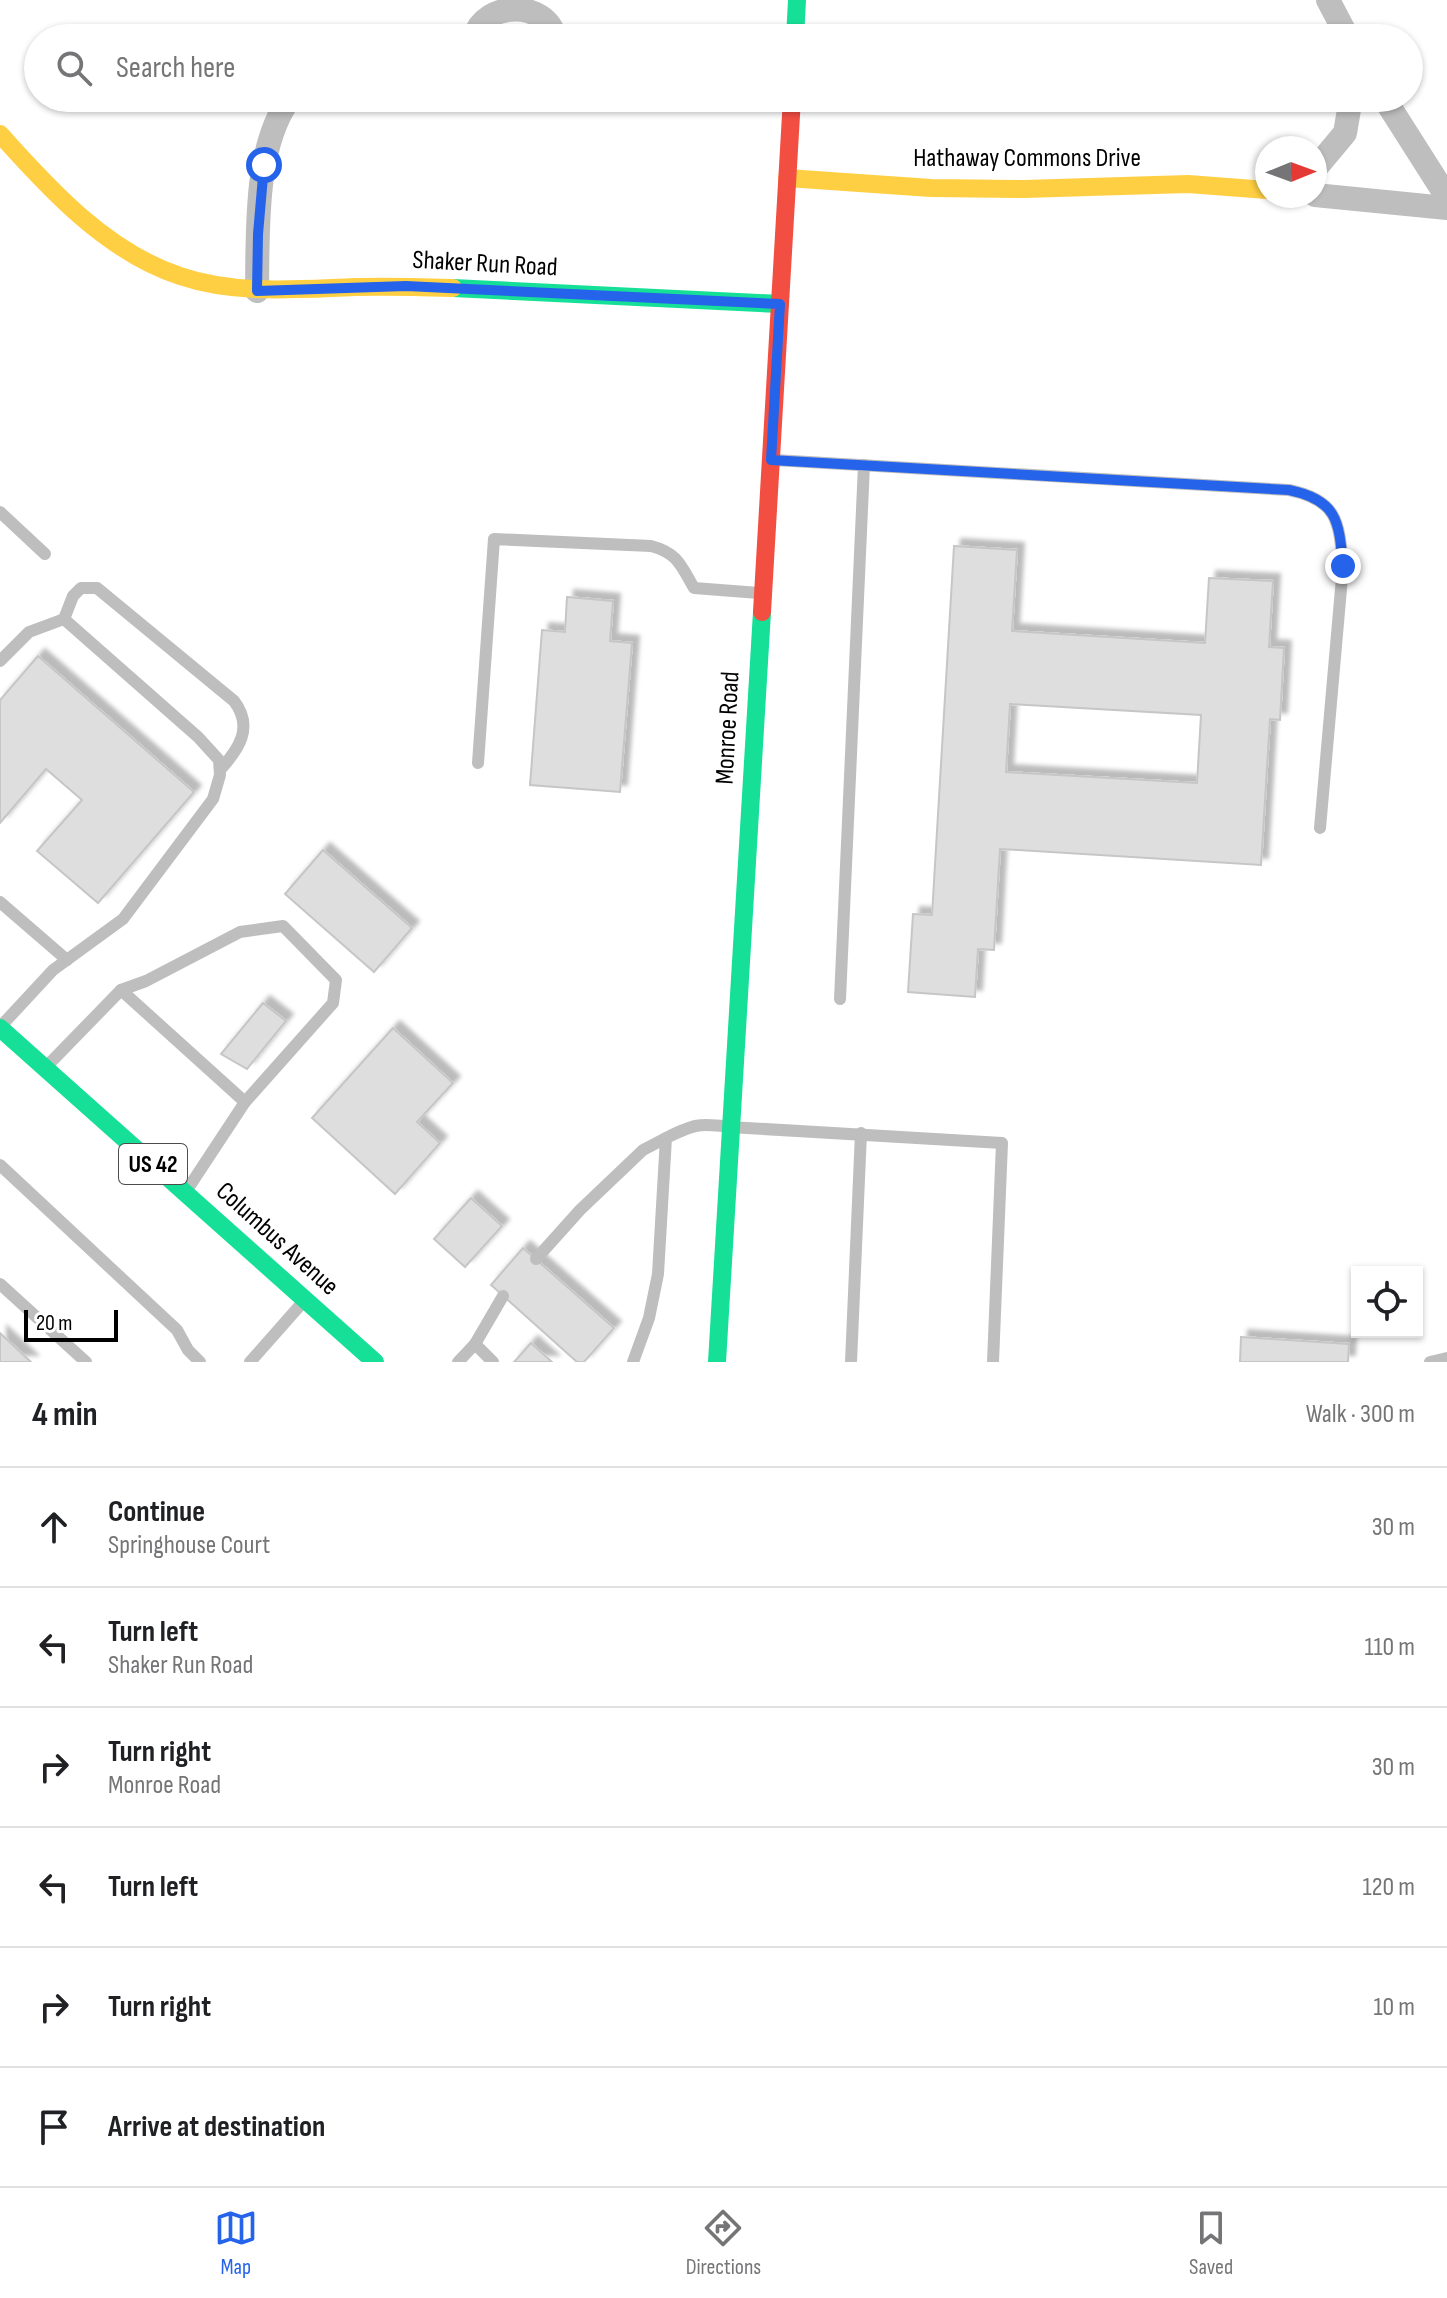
<!DOCTYPE html>
<html lang="en">
<head>
<meta charset="utf-8">
<style>
  :root { --surface:#fff; --page:#f6f6f6; --text:#202124; --muted:#757577; --line:#e0e0e0; --accent:#2563eb }
  body { margin:0; font-family:"Sofia Sans Condensed",sans-serif; background:var(--page); color:var(--text) }
  .controls { position:absolute; right:24px; bottom:24px; display:grid; overflow:hidden; border-radius:0px; box-shadow:0 2px 6px #0004 }
  .controls button { width:72px; height:72px; display:grid; place-items:center; padding:0; border:0; border-bottom:2px solid var(--line); background:var(--surface); color:var(--text); font:40px sans-serif }
  .compass { position:absolute; left:1255px; top:136px; width:72px; height:72px; border-radius:50%; background:var(--surface); box-shadow:0 2px 6px #0004; rotate:89deg }
  .scale { position:absolute; left:24px; bottom:20px; width:94px; box-sizing:border-box; padding-left:8px; border:4px solid #000; border-top:0; font-size:22px; line-height:28px; white-space:nowrap; color:#000; -webkit-text-stroke:6px #fff; paint-order:stroke }
  .stop { position:absolute; width:24px; height:24px; margin:-18px; border:6px solid #2563eb; border-radius:50%; background:#fff }
  .stop.end { background:#2563eb; border-color:#fff; box-shadow:0 2px 8px #0008 }
  .list { margin:0; padding:0; list-style:none }
  h2 { display:flex; justify-content:space-between; align-items:center; height:104px; margin:0; padding:0 32px; font-size:34px }
  h2 small { font-size:26px; font-weight:400; color:var(--muted) }
  .list li { display:grid; grid-template-columns:52px 1fr auto; gap:24px; align-items:center; box-sizing:border-box; height:120px; padding:0 32px; border-top:2px solid var(--line) }
  .list b { display:block; font-size:30px; white-space:nowrap }
  .list p { margin:0; font-size:26px; white-space:nowrap; color:var(--muted) }
  .list em { font-size:26px; font-style:normal; color:var(--muted) }
  .icon { flex:none; width:44px; height:44px; fill:none; stroke:currentColor; stroke-width:2; stroke-linecap:round; stroke-linejoin:round }
  .map { position:relative; flex:none; width:1447px; height:1362px; overflow:hidden }
  .search { position:absolute; background:var(--surface); box-shadow:0 2px 6px #0004; left:24px; right:24px; top:24px; height:88px; display:flex; align-items:center; gap:20px; box-sizing:border-box; padding:0 28px; border-radius:44px; color:var(--muted); font-size:30px }
  .sheet { height:824px; background:var(--surface) }
  nav { display:flex; justify-content:space-around; align-items:center; box-sizing:border-box; height:112px; border-top:2px solid var(--line); background:var(--surface); font-size:22px; color:var(--muted) }
  nav a { display:grid; justify-items:center; gap:4px }
  nav .on { color:var(--accent) }
  .map>svg:first-child { display:block }
  .building { fill:#dedede; stroke:#c6c6c6; stroke-width:2; fill-rule:evenodd; filter:url(#shadow) }
  .lines { fill:none; stroke-linecap:round; stroke-linejoin:round }
  .lane { stroke:#bebebe; stroke-width:12 }
  .street { stroke:#bebebe; stroke-width:24 }
  .fast { stroke:#16e098; stroke-width:18 }
  .slow { stroke:#ffcf43; stroke-width:18 }
  .jam { stroke:#f24e42; stroke-width:18 }
  .route { stroke:#2563eb; stroke-width:10 }
  .labels { text-anchor:middle; dominant-baseline:central; stroke-width:6; stroke-linejoin:round; paint-order:stroke }
  .shield { fill:#fff; stroke:#4c4c4c; stroke-width:2 }
  .shield-label { font-size:24px; font-weight:bold; fill:#000 }
  .street-label { font-size:26px; fill:#000; stroke:#fff }
</style>
</head>
<body>
<div class="map">
<svg width="1447" height="1362" viewBox="0 0 1447 1362">
  <defs>
    <filter id="shadow"><feDropShadow dx="7" dy="-7" stdDeviation="2" flood-color="#0004"/></filter>
  </defs>
  <rect width="100%" height="100%" fill="#fff"/>
  <g class="building">
    <path d="M954,546L1017,550L1012,631L1205,643L1209,578L1273,581L1269,647L1284,648L1280,720L1270,719L1261,865L1000,849L994,950L978,949L975,997L908,992L913,914L932,915ZM1010,704L1201,715L1197,783L1006,772Z"/>
    <polygon points="567,597 613,601 610,641 632,643 620,792 530,785 542,630 565,632"/>
    <polygon points="38,656 194,792 98,903 37,851 82,800 46,769 0,823 0,700"/>
    <polygon points="323,850 412,928 374,972 285,894"/>
    <polygon points="263,1003 286,1021 247,1069 221,1054"/>
    <polygon points="393,1028 453,1083 417,1122 440,1143 395,1194 312,1118"/>
    <polygon points="471,1198 502,1226 465,1267 434,1239"/>
    <polygon points="523,1248 614,1328 584,1362 577,1362 491,1285"/>
    <polygon points="0,1333 31,1362 0,1362"/>
    <polygon points="1241,1337 1349,1344 1348,1362 1240,1362"/>
    <polygon points="531,1343 552,1362 514,1362"/>
  </g>
  <g class="lines">
    <g class="lane">
      <path d="M774,460L1289,490C1338,500 1339,522 1343,566L1320,828"/>
      <polyline points="0,512 45,554"/>
      <path d="M64,619L73,596L81,588H97L234,701C254,727 239,749 220,770"/>
      <polyline points="0,661 29,632 64,619 198,737 219,760 220,775 213,799 123,919 53,970 2,1025"/>
      <path d="M478,763L494,539L651,546C678,553 681,566 694,588L759,593"/>
      <polyline points="0,902 67,960"/>
      <polyline points="121,990 146,981 240,932 283,926 336,980 333,1003 245,1102"/>
      <polyline points="840,999 864,465"/>
      <polyline points="48,1065 121,990 245,1102 187,1190"/>
      <path d="M666,1138C694,1124 699,1123 730,1127L1002,1143L993,1362"/>
      <polyline points="0,1165 177,1330 188,1350 200,1362"/>
      <polyline points="536,1259 580,1210 643,1150 666,1138 658,1274 649,1318 633,1362"/>
      <polyline points="0,1284 86,1362"/>
      <polyline points="475,1344 503,1296"/>
      <polyline points="250,1362 303,1302"/>
      <polyline points="458,1362 475,1344 493,1362"/>
      <polyline points="851,1362 861,1133"/>
      <polyline points="1430,1362 1447,1358"/>
    </g>
    <g class="street">
      <polyline points="1328,0 1348,38"/>
      <path d="M474,38C484,0 547,0 555,38"/>
      <polyline points="1384,98 1447,197"/>
      <polyline points="1315,169 1345,133 1351,98"/>
      <polyline points="1315,195 1447,208"/>
      <path d="M257,291C258,231 254,147 290,98"/>
    </g>
    <g class="fast">
      <polyline points="795,38 797,0"/>
      <polyline points="453,288 780,304"/>
      <polyline points="0,1028 375,1362"/>
      <polyline points="717,1362 762,612"/>
    </g>
    <g class="slow">
      <path d="M0,134C50,190 107,252 180,276C236,295 297,289 355,287C388,286 420,287 453,288"/>
      <polyline points="787,178 931,188 1024,189 1188,184 1267,190"/>
    </g>
    <polyline class="jam" points="762,612 792,98"/>
  </g>
  <g class="lines">
    <path class="route" d="M264,165L258,234L257,291L406,286L780,304L771,460L1289,490C1338,500 1339,522 1343,566"/>
  </g>
  <g class="labels">
    <rect class="shield" x="119" y="1144" width="68" height="40" rx="6"/>
    <g class="shield-label">
      <text x="153" y="1164">US 42</text>
    </g>
    <g class="street-label">
      <text x="1027" y="158">Hathaway Commons Drive</text>
      <text transform="translate(485 264) rotate(3)">Shaker Run Road</text>
      <text transform="translate(728 728) rotate(-87)">Monroe Road</text>
      <text transform="translate(277 1239) rotate(42)">Columbus Avenue</text>
    </g>
  </g>
</svg>
<div class="controls">
<button><svg class="icon" aria-label="locate" viewBox="0 0 24 24"><circle cx="12" cy="12" r="6"/><path d="M12 2v4M12 18v4M2 12h4M18 12h4"/></svg></button>
</div>
<svg class="compass" viewBox="-18 -18 36 36"><path d="M0-13l5 13h-10z" fill="#e53935"/><path d="M0 13l5-13h-10z" fill="#757577"/></svg>
<div class="scale">20 m</div>
<div class="stop" style="left:264px;top:165px"></div>
<div class="stop end" style="left:1343px;top:566px"></div>
<div class="search"><svg class="icon" aria-label="search" viewBox="0 0 24 24"><circle cx="10" cy="10" r="6"/><path d="M15 15l6 6"/></svg>Search here</div>
</div>
<section class="sheet">
<h2>4 min<small>Walk · 300 m</small></h2>
<ul class="list">
<li><svg class="icon" aria-label="ahead" viewBox="0 0 24 24"><path d="M12 20V5M6 11l6-6 6 6"/></svg><div><b>Continue</b><p>Springhouse Court</p></div><em>30 m</em></li>
<li><svg class="icon" aria-label="left" viewBox="0 0 24 24"><path d="M17 20v-9H6M10 6l-5 5 5 5"/></svg><div><b>Turn left</b><p>Shaker Run Road</p></div><em>110 m</em></li>
<li><svg class="icon" aria-label="right" viewBox="0 0 24 24"><path d="M7 20v-9h11M14 6l5 5-5 5"/></svg><div><b>Turn right</b><p>Monroe Road</p></div><em>30 m</em></li>
<li><svg class="icon" aria-label="left" viewBox="0 0 24 24"><path d="M17 20v-9H6M10 6l-5 5 5 5"/></svg><div><b>Turn left</b></div><em>120 m</em></li>
<li><svg class="icon" aria-label="right" viewBox="0 0 24 24"><path d="M7 20v-9h11M14 6l5 5-5 5"/></svg><div><b>Turn right</b></div><em>10 m</em></li>
<li><svg class="icon" aria-label="arrive" viewBox="0 0 24 24"><path d="M6 21V4h12l-3 4 3 4H6"/></svg><div><b>Arrive at destination</b></div></li>
</ul>
</section>
<nav>
<a class="on"><svg class="icon" aria-label="map" viewBox="0 0 24 24"><path d="M3 6l6-2 6 2 6-2v14l-6 2-6-2-6 2zM9 4v14M15 6v14"/></svg>Map</a>
<a><svg class="icon" aria-label="directions" viewBox="0 0 24 24"><path d="M12 3l9 9-9 9-9-9zM9 14v-3h6M13 9l2 2-2 2"/></svg>Directions</a>
<a><svg class="icon" aria-label="saved" viewBox="0 0 24 24"><path d="M7 4h10v16l-5-4-5 4z"/></svg>Saved</a>
</nav>
</body>
</html>
